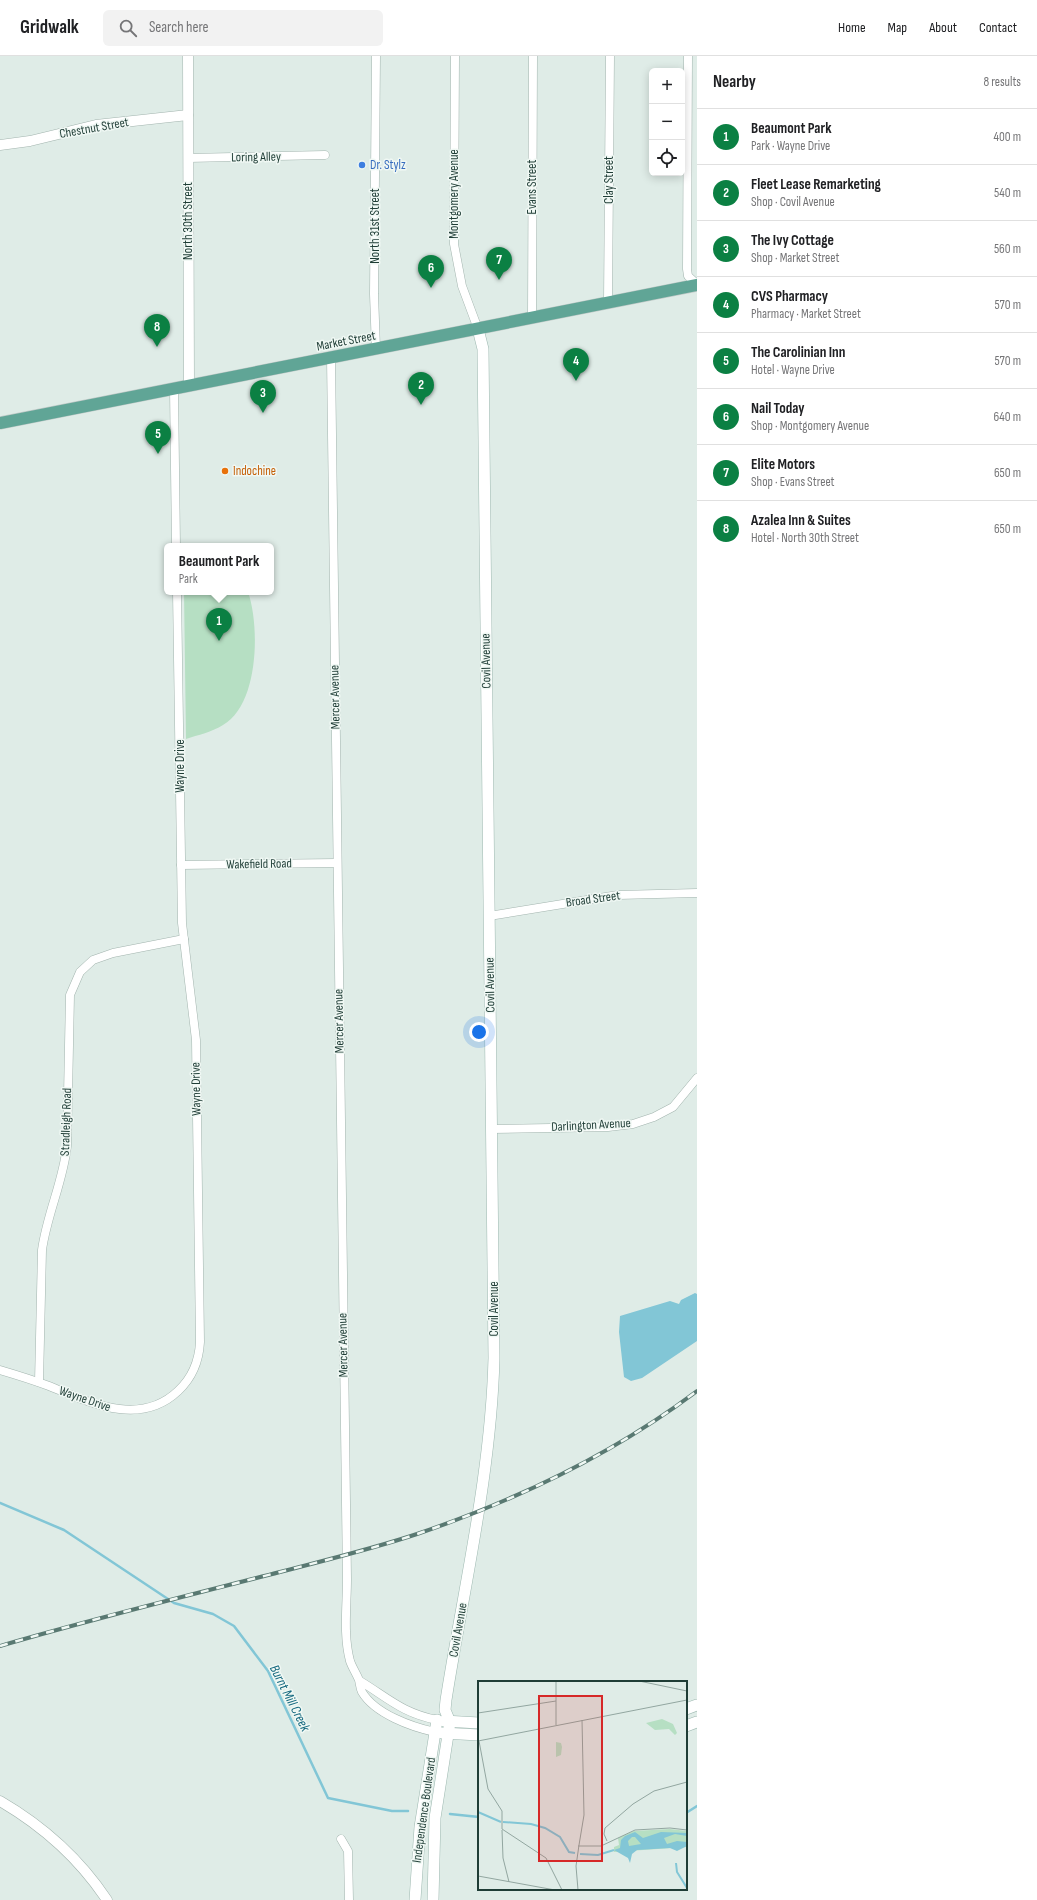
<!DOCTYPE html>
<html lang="en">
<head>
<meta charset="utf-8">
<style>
  :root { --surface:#fff; --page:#f2f2f2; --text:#202124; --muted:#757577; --line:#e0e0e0; --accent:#0b8043 }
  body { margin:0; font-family:"Sofia Sans Condensed",sans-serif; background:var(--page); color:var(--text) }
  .controls { position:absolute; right:12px; top:12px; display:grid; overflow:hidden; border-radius:6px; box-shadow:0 2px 10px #0003 }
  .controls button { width:36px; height:36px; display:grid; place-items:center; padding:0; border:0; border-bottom:1px solid var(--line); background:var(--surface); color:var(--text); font:20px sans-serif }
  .you { position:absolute; left:479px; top:976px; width:14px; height:14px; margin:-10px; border:3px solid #fff; border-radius:50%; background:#1a73e8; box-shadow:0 0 0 6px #1a73e833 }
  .badge { display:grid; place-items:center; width:26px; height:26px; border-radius:50%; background:var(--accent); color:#fff; font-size:13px; font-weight:700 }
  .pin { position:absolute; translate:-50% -33px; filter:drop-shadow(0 1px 2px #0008) }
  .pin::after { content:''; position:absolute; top:21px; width:14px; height:12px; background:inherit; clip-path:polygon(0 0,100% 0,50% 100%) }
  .popup { position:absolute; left:164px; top:487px; width:110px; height:52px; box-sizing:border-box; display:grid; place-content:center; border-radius:6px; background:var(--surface); filter:drop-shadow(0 1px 3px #0005); font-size:13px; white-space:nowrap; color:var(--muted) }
  .popup b { font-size:15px; color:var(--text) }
  .popup::after { content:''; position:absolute; left:50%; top:100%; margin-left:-8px; border:8px solid transparent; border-top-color:var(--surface) }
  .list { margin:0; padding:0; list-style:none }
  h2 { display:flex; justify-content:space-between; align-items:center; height:52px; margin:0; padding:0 16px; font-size:17px }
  h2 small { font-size:13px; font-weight:400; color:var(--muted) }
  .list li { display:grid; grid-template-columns:26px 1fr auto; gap:12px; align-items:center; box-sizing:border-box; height:56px; padding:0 16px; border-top:1px solid var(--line) }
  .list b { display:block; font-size:15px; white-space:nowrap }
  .list p { margin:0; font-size:13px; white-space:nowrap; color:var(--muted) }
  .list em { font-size:13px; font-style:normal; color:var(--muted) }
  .icon { flex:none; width:22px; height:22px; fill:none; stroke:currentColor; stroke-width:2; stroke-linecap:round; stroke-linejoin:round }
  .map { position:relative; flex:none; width:697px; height:1844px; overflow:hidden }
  header { display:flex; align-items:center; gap:24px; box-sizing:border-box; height:56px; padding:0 20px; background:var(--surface); border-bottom:1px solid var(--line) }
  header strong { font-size:19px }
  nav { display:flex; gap:22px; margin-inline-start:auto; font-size:14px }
  .search { width:280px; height:36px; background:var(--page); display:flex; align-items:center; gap:10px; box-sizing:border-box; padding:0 14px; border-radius:6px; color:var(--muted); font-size:15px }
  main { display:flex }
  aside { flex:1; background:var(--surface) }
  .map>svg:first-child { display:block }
  .green { fill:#b6dfc3 }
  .water { fill:#82c6d6 }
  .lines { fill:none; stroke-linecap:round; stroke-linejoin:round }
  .stream { stroke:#82c6d6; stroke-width:2.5 }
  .minor-casing { stroke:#a2b4ae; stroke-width:9 }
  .tertiary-casing { stroke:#a2b4ae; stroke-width:11 }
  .secondary-casing { stroke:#9db8b0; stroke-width:12 }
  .primary-casing { stroke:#c0c9c7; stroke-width:13 }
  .minor { stroke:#fff; stroke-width:8 }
  .tertiary { stroke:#fff; stroke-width:10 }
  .secondary { stroke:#fff; stroke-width:11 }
  .primary { stroke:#60a596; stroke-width:12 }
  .rail-casing { stroke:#597972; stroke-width:4 }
  .rail { stroke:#f0f8f4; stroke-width:2.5; stroke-dasharray:8; stroke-linecap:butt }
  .shop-dot { fill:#3f7fe0; stroke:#f0f8f4; stroke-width:1.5 }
  .food-dot { fill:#e8710a; stroke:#f0f8f4; stroke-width:1.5 }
  .labels { text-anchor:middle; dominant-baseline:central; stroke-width:3; stroke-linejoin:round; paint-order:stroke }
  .street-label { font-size:13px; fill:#1f3d36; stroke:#f0f8f4 }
  .shop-label { font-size:13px; fill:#366cbe; stroke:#f0f8f4; text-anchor:start }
  .food-label { font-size:13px; fill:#c56008; stroke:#f0f8f4; text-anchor:start }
  .water-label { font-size:14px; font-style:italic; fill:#14687e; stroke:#f0f8f4 }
  .inset-river { fill:none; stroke:#82c6d6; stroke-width:2 }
  .inset-road { fill:none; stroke:#92a6a0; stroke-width:1 }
  .view { fill:#d62828; fill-opacity:0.15; stroke:#d62828; stroke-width:2 }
  .inset-edge { fill:none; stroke:#1f3d36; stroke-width:2 }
</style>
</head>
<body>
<header>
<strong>Gridwalk</strong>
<div class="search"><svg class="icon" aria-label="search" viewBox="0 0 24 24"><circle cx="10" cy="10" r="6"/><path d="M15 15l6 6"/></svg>Search here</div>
<nav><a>Home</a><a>Map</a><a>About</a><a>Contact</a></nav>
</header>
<main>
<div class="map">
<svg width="697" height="1844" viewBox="0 0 697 1844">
  <rect width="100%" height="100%" fill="#dfece7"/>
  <path class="green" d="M184,536H248C260,570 259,649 223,669C212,676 198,679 186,683Z"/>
  <polygon class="water" points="695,1237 697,1238 697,1285 642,1322 631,1325 624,1321 619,1276 620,1260 670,1245 679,1248 681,1244"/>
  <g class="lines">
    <g class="stream">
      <polyline points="0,1447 64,1474 174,1547 213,1558 234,1570 268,1615 328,1742 392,1755 408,1755"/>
      <polyline points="686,1757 697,1750"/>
      <polyline points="450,1758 479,1761"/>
    </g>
    <defs>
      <g id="minor">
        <polyline points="376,0 374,238 376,293"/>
        <polyline points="455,0 454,188 462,230 478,273"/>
        <polyline points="688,0 687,213 688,220 697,228"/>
        <polyline points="188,102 325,99"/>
        <polyline points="608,247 610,0"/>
        <polyline points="532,262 533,0"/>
        <path d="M331,302L347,1523C347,1549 343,1579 350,1605C352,1611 356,1617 359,1624C360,1628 360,1632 362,1636C375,1658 412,1671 435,1676"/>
        <polyline points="174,333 176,490"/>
        <polyline points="181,809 336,807"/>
        <polyline points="489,860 618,839 697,837"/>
        <polyline points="491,1073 608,1071 633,1068 654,1061 673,1051 697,1022"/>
        <path d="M0,1314C17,1319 33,1324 49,1330C91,1347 140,1371 178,1335C192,1322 199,1305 200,1286L196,984L182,867L177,536"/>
        <path d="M39,1326L42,1194C47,1158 63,1126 67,1090L70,939L80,916L93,904L113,897L184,883"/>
        <path d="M360,1625C388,1642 402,1657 437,1664"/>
        <polyline points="341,1783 348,1795 349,1844"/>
      </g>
      <g id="tertiary">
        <polyline points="188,0 189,330"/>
        <polyline points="0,89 30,85 96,69 188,59"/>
        <path d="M0,1745C43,1770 79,1802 107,1844"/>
      </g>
      <g id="secondary">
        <polyline points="686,1653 697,1649"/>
        <polyline points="444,1665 479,1667"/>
        <path d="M450,1666L445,1654L446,1644C464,1530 491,1418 494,1302L483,293L478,273"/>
        <polyline points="686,1670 697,1666"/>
        <polyline points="442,1677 479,1679"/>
        <polyline points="415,1844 420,1771 437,1664"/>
        <polyline points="433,1844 435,1762 450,1666"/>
      </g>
      <polyline id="primary" points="0,367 697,229"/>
    </defs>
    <use href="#minor" class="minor-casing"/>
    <use href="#tertiary" class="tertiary-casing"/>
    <use href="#secondary" class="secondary-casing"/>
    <use href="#primary" class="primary-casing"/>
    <use href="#minor" class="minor"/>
    <use href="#tertiary" class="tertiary"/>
    <use href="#secondary" class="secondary"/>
    <use href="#primary" class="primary"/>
    <defs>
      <path id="rail" d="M0,1590C92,1563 186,1540 280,1516C326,1504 372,1493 417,1478C517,1444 613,1398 697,1335"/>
    </defs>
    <use href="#rail" class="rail-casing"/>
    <use href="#rail" class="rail"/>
  </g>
  <circle class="shop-dot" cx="362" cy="109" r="4"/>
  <circle class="food-dot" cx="225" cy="415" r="4"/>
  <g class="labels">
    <g class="street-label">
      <text transform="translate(94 72) rotate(-10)">Chestnut Street</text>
      <text transform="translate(256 101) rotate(-1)">Loring Alley</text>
      <text transform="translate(609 124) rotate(-90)">Clay Street</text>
      <text transform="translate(532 131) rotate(-90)">Evans Street</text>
      <text transform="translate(454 138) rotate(-90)">Montgomery Avenue</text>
      <text transform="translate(188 165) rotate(-90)">North 30th Street</text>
      <text transform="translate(375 170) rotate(-90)">North 31st Street</text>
      <text transform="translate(346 285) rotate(-11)">Market Street</text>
      <text transform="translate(486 605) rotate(-91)">Covil Avenue</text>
      <text transform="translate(335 641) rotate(-91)">Mercer Avenue</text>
      <text transform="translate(180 710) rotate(-90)">Wayne Drive</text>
      <text transform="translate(259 808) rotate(-1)">Wakefield Road</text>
      <text transform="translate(593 843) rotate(-8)">Broad Street</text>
      <text transform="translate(490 929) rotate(-91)">Covil Avenue</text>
      <text transform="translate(339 965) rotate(-91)">Mercer Avenue</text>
      <text transform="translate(196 1033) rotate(-91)">Wayne Drive</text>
      <text transform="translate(66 1066) rotate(-88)">Stradleigh Road</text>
      <text transform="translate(591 1069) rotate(-3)">Darlington Avenue</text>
      <text transform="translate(494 1253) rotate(-90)">Covil Avenue</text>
      <text transform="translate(343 1289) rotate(-91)">Mercer Avenue</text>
      <text transform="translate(85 1343) rotate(19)">Wayne Drive</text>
      <text transform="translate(458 1574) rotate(-80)">Covil Avenue</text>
      <text transform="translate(424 1754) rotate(-82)">Independence Boulevard</text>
    </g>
    <g class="shop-label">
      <text x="370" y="109">Dr. Stylz</text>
    </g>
    <g class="food-label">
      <text x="233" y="415">Indochine</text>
    </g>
    <g class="water-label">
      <text transform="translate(290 1642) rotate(63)">Burnt Mill Creek</text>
    </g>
  </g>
  <g transform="translate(478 1625)">
    <rect width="209" height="209" fill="#dfece7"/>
    <path d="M184,38L195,43L199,52L197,54L191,48L177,49L168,42ZM78,61L83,62L84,66L83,74L78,76ZM192,148L209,150V166L136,171V166L141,164L140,157L156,150Z" fill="#b6dfc3"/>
    <path d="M157,151L165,157L183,151L209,152V155L197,153L186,157L189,163L199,160L209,161V165L199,170L192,167L159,169L154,173L152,182L150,177L136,169L142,167L143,159L147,155ZM154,156H157L163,163L151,165L150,160Z" fill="#82c6d6" fill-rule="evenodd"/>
    <path class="inset-river" d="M0,131L23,141M25,141L53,143L67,147L82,156L91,171L97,172M102,173L120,174L136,169M198,182L199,191L209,207"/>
    <path class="inset-road" d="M78,0V44M161,0L209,10M0,32L78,20M0,60L209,19M1,60L10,108L24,130V148L68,177L84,209M24,149L25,177L31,201M129,160L126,153L127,147L155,123L176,110L209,101M101,164L106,134L104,39M100,165H123L157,149L192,147L209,149M0,195L77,209M100,209L98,185L101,164"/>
    <path class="view" d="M61,15H124V180H61Z"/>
    <rect width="209" height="209" class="inset-edge"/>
  </g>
</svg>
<div class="controls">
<button>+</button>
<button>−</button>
<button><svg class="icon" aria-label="locate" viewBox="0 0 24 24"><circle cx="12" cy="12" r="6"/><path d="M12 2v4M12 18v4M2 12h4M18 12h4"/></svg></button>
</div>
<div class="you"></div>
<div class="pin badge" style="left:219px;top:585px">1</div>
<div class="popup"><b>Beaumont Park</b>Park</div>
<div class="pin badge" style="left:421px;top:349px">2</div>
<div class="pin badge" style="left:263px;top:357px">3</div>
<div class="pin badge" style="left:576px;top:325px">4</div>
<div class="pin badge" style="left:158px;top:398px">5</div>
<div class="pin badge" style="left:431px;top:232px">6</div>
<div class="pin badge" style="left:499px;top:224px">7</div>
<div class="pin badge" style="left:157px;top:291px">8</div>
</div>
<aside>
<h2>Nearby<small>8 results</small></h2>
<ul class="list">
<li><span class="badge">1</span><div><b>Beaumont Park</b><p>Park · Wayne Drive</p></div><em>400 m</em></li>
<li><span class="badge">2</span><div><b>Fleet Lease Remarketing</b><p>Shop · Covil Avenue</p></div><em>540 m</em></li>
<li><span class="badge">3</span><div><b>The Ivy Cottage</b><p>Shop · Market Street</p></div><em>560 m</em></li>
<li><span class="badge">4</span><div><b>CVS Pharmacy</b><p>Pharmacy · Market Street</p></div><em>570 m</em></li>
<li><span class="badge">5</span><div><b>The Carolinian Inn</b><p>Hotel · Wayne Drive</p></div><em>570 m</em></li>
<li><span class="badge">6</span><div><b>Nail Today</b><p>Shop · Montgomery Avenue</p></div><em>640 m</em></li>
<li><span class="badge">7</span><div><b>Elite Motors</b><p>Shop · Evans Street</p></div><em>650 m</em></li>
<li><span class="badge">8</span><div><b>Azalea Inn &amp; Suites</b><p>Hotel · North 30th Street</p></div><em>650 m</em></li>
</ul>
</aside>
</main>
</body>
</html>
